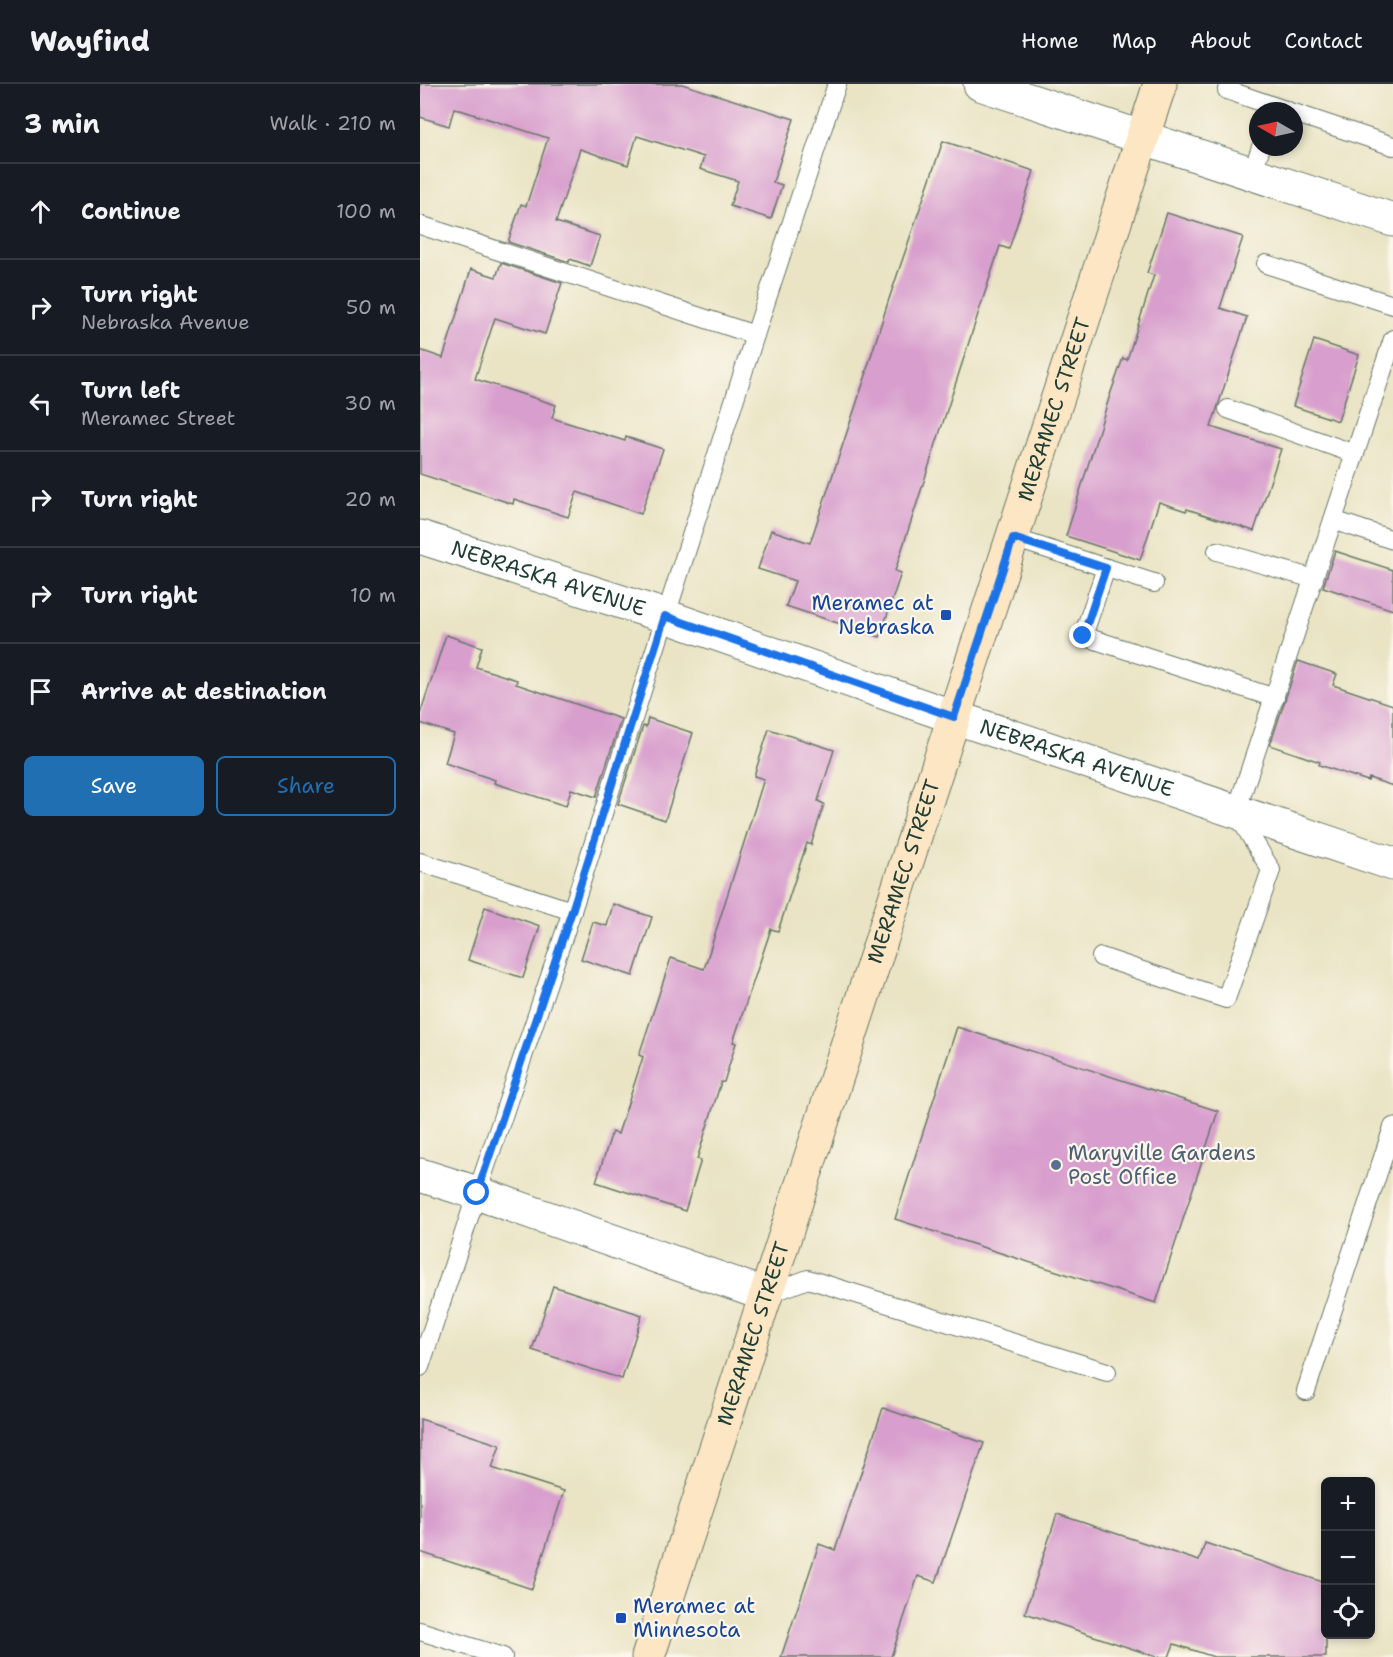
<!DOCTYPE html>
<html lang="en">
<head>
<meta charset="utf-8">
<style>
  :root { --surface:#171b24; --page:#20242c; --text:#f1f3f6; --muted:#9ea1a6; --line:#363941; --accent:#1f6fb2 }
  body { margin:0; font-family:"Shantell Sans",sans-serif; background:var(--page); color:var(--text) }
  .controls { position:absolute; right:18px; bottom:18px; display:grid; overflow:hidden; border-radius:9px; box-shadow:0 3px 9px #0003 }
  .controls button { width:54px; height:54px; display:grid; place-items:center; padding:0; border:0; border-bottom:2px solid var(--line); background:var(--surface); color:var(--text); font:30px sans-serif }
  .compass { position:absolute; left:829px; top:18px; width:54px; height:54px; border-radius:50%; background:var(--surface); box-shadow:0 3px 9px #0003; rotate:279deg }
  .stop { position:absolute; width:18px; height:18px; margin:-14px; border:4px solid #1a73e8; border-radius:50%; background:#fff }
  .stop.end { background:#1a73e8; border-color:#fff; box-shadow:0 2px 6px #0008 }
  .list { margin:0; padding:0; list-style:none }
  h2 { display:flex; justify-content:space-between; align-items:center; height:78px; margin:0; padding:0 24px; font-size:26px }
  h2 small { font-size:20px; font-weight:400; color:var(--muted) }
  .list li { display:grid; grid-template-columns:39px 1fr auto; gap:18px; align-items:center; box-sizing:border-box; height:96px; padding:0 24px; border-top:2px solid var(--line) }
  .list b { display:block; font-size:22px; white-space:nowrap }
  .list p { margin:0; font-size:20px; white-space:nowrap; color:var(--muted) }
  .list em { font-size:20px; font-style:normal; color:var(--muted) }
  .actions { display:flex; gap:12px; padding:18px 24px }
  .actions a { flex:1; padding:14px 0; border:2px solid var(--accent); border-radius:9px; text-align:center; font-size:21px; color:var(--accent) }
  .actions .main { background:var(--accent); color:#fff }
  .icon { flex:none; width:33px; height:33px; fill:none; stroke:currentColor; stroke-width:2; stroke-linecap:round; stroke-linejoin:round }
  .map { position:relative; flex:none; width:973px; height:1573px; overflow:hidden }
  header { display:flex; align-items:center; gap:36px; box-sizing:border-box; height:84px; padding:0 30px; background:var(--surface); border-bottom:2px solid var(--line) }
  header strong { font-size:28px }
  nav { display:flex; gap:33px; margin-inline-start:auto; font-size:21px }
  main { display:flex }
  aside { flex:1; background:var(--surface) }
  .map>svg:first-child { display:block }
  .building { fill:#d89ecd }
  .lines { fill:none; stroke-linecap:round; stroke-linejoin:round }
  .lane-casing { stroke:#667767; stroke-width:20 }
  .street-casing { stroke:#667767; stroke-width:35 }
  .secondary-casing { stroke:#667767; stroke-width:35 }
  .lane { stroke:#fff; stroke-width:18 }
  .street { stroke:#fff; stroke-width:33 }
  .secondary { stroke:#fce6c4; stroke-width:33 }
  .route { stroke:#1a73e8; stroke-width:8 }
  .transit-dot { fill:#1a4fb4; stroke:#fbf7ec; stroke-width:2 }
  .service-dot { fill:#5c6f8a; stroke:#fbf7ec; stroke-width:2 }
  .labels { text-anchor:middle; dominant-baseline:central; stroke-width:4.5; stroke-linejoin:round; paint-order:stroke }
  .street-label { font-size:21px; fill:#1f3d34; stroke:#fbf7ec }
  .transit-label { font-size:21px; fill:#164399; stroke:#fbf7ec; text-anchor:end }
  .service-label { font-size:21px; fill:#4e5e75; stroke:#fbf7ec; text-anchor:start }
</style>
</head>
<body>
<header>
<strong>Wayfind</strong>
<nav><a>Home</a><a>Map</a><a>About</a><a>Contact</a></nav>
</header>
<main>
<aside>
<h2>3 min<small>Walk · 210 m</small></h2>
<ul class="list">
<li><svg class="icon" aria-label="ahead" viewBox="0 0 24 24"><path d="M12 20V5M6 11l6-6 6 6"/></svg><div><b>Continue</b></div><em>100 m</em></li>
<li><svg class="icon" aria-label="right" viewBox="0 0 24 24"><path d="M7 20v-9h11M14 6l5 5-5 5"/></svg><div><b>Turn right</b><p>Nebraska Avenue</p></div><em>50 m</em></li>
<li><svg class="icon" aria-label="left" viewBox="0 0 24 24"><path d="M17 20v-9H6M10 6l-5 5 5 5"/></svg><div><b>Turn left</b><p>Meramec Street</p></div><em>30 m</em></li>
<li><svg class="icon" aria-label="right" viewBox="0 0 24 24"><path d="M7 20v-9h11M14 6l5 5-5 5"/></svg><div><b>Turn right</b></div><em>20 m</em></li>
<li><svg class="icon" aria-label="right" viewBox="0 0 24 24"><path d="M7 20v-9h11M14 6l5 5-5 5"/></svg><div><b>Turn right</b></div><em>10 m</em></li>
<li><svg class="icon" aria-label="arrive" viewBox="0 0 24 24"><path d="M6 21V4h12l-3 4 3 4H6"/></svg><div><b>Arrive at destination</b></div></li>
</ul>
<div class="actions"><a class="main">Save</a><a>Share</a></div>
</aside>
<div class="map">
<svg width="973" height="1573" viewBox="0 0 973 1573">
  <rect width="100%" height="100%" fill="#fbf7ec"/>
  <filter id="ink" filterUnits="userSpaceOnUse"><feTurbulence type="fractalNoise" baseFrequency=".0167" numOctaves="2"/><feDisplacementMap in="SourceGraphic" scale="12" xChannelSelector="R" yChannelSelector="G"/><feConvolveMatrix kernelMatrix="1 2 1 2 8 2 1 2 1" color-interpolation-filters="sRGB"/></filter>
  <filter id="wash" filterUnits="userSpaceOnUse"><feTurbulence type="fractalNoise" baseFrequency=".008" numOctaves="4" result="noise"/><feDisplacementMap in="SourceGraphic" scale="24" xChannelSelector="R" yChannelSelector="G"/><feGaussianBlur stdDeviation="1.35" result="paint"/><feColorMatrix in="noise" values="0 0 0 0 0 0 0 0 0 0 0 0 0 0 0 0 0 1.4 0 .05"/><feComposite in="paint" operator="in"/></filter>
  <g filter="url(#wash)">
    <rect width="100%" height="100%" fill="#eae4c5"/>
    <g id="blocks">
      <g class="building">
        <polygon points="0,0 262,0 374,35 353,98 362,101 351,135 310,122 318,97 280,85 284,73 217,52 208,81 160,65 136,138 180,152 170,182 150,175 149,178 88,158 101,120 106,122 128,54 34,24 29,42 0,33"/>
        <polygon points="523,57 614,87 589,165 580,162 475,487 481,489 460,553 366,522 375,497 338,485 351,446 390,459 447,288 446,288 469,215"/>
        <polygon points="747,129 823,153 800,224 827,233 791,343 861,365 834,447 767,425 766,427 739,418 720,476 646,452 690,311 703,274 707,276 734,191 727,189"/>
        <polygon points="81,179 142,199 125,250 75,234 55,295 136,321 132,334 205,357 206,353 243,365 221,430 157,408 148,433 94,415 93,420 0,390 0,266 23,274 51,185 76,193"/>
        <polygon points="894,256 939,271 918,337 873,322"/>
        <polygon points="915,467 973,486 973,526 903,503"/>
        <polygon points="26,551 62,563 56,583 97,596 96,600 201,635 176,713 151,705 146,722 74,699 75,696 25,679 34,650 0,639 0,630"/>
        <polygon points="878,577 917,590 913,601 973,621 973,702 949,694 948,697 899,681 900,678 850,661"/>
        <polygon points="228,634 273,649 245,736 198,720 223,642 226,643"/>
        <polygon points="349,645 414,666 398,717 404,720 391,761 387,759 358,847 351,845 313,958 316,959 304,998 301,998 277,1075 281,1076 265,1127 176,1098 192,1048 198,1050 223,973 219,971 251,874 284,885 344,695 334,692"/>
        <polygon points="193,820 232,833 213,892 161,875 173,838 187,842"/>
        <polygon points="65,823 120,842 103,894 48,876"/>
        <polygon points="537,943 798,1027 736,1219 475,1135"/>
        <polygon points="133,1202 222,1231 202,1295 112,1266"/>
        <polygon points="463,1324 564,1359 516,1498 498,1492 471,1573 361,1573 399,1460 415,1466"/>
        <polygon points="0,1335 80,1361 72,1384 144,1407 112,1505 0,1468"/>
        <polygon points="637,1430 779,1477 785,1459 906,1499 906,1573 794,1573 754,1560 749,1573 737,1573 605,1529"/>
      </g>
    </g>
  </g>
  <g filter="url(#ink)">
    <use href="#blocks" fill-opacity="0" stroke="#667767" stroke-width="1.5"/>
    <g class="lines">
      <defs>
        <g id="lane">
          <polyline points="809,0 807,6 868,27"/>
          <polyline points="874,29 973,62"/>
          <polyline points="832,89 841,63"/>
          <polyline points="0,141 335,251"/>
          <polyline points="846,180 973,221"/>
          <polyline points="808,325 935,370"/>
          <polyline points="913,436 973,456"/>
          <polyline points="593,454 734,499"/>
          <polyline points="797,467 894,495"/>
          <polyline points="686,484 663,552 855,614"/>
          <polyline points="0,778 152,827"/>
          <polyline points="681,873 806,915 851,786 816,728 973,255"/>
          <polyline points="346,1211 388,1195 687,1288"/>
          <polyline points="0,1283 57,1109 152,827 335,251 417,0"/>
          <polyline points="886,1307 973,1043"/>
          <polyline points="0,1547 83,1573"/>
        </g>
        <g id="street">
          <polyline points="560,0 973,136"/>
          <path id="s1" d="M0,453L245,532L534,633L973,780"/>
          <polyline points="0,1091 57,1109 346,1211"/>
        </g>
        <g id="secondary">
          <path id="s2" d="M228,1573L740,0"/>
        </g>
      </defs>
      <use href="#lane" class="lane-casing"/>
      <use href="#street" class="street-casing"/>
      <use href="#secondary" class="secondary-casing"/>
      <use href="#lane" class="lane"/>
      <use href="#street" class="street"/>
      <use href="#secondary" class="secondary"/>
    </g>
  </g>
  <g class="lines" filter="url(#ink)">
    <polyline class="route" points="57,1109 152,827 245,532 534,633 593,454 686,484 663,552"/>
  </g>
  <g class="transit-dot">
    <rect x="520" y="525" width="12" height="12" rx="3"/>
    <rect x="195" y="1528" width="12" height="12" rx="3"/>
  </g>
  <circle class="service-dot" cx="636" cy="1081" r="6"/>
  <g class="labels">
    <g class="street-label">
      <text stroke="none"><textPath href="#s2" startOffset="1312">MERAMEC STREET</textPath></text>
      <text stroke="none"><textPath href="#s1" startOffset="135">NEBRASKA AVENUE</textPath></text>
      <text stroke="none"><textPath href="#s1" startOffset="693">NEBRASKA AVENUE</textPath></text>
      <text stroke="none"><textPath href="#s2" startOffset="826">MERAMEC STREET</textPath></text>
      <text stroke="none"><textPath href="#s2" startOffset="340">MERAMEC STREET</textPath></text>
    </g>
    <g class="transit-label">
      <text x="514" y="519">Meramec at<tspan x="514" dy="24">Nebraska</tspan></text>
      <text x="213" y="1522" text-anchor="start">Meramec at<tspan x="213" dy="24">Minnesota</tspan></text>
    </g>
    <g class="service-label">
      <text x="648" y="1069">Maryville Gardens<tspan x="648" dy="24">Post Office</tspan></text>
    </g>
  </g>
</svg>
<div class="controls">
<button>+</button>
<button>−</button>
<button><svg class="icon" aria-label="locate" viewBox="0 0 24 24"><circle cx="12" cy="12" r="6"/><path d="M12 2v4M12 18v4M2 12h4M18 12h4"/></svg></button>
</div>
<svg class="compass" viewBox="-18 -18 36 36"><path d="M0-13l5 13h-10z" fill="#e53935"/><path d="M0 13l5-13h-10z" fill="#9ea1a6"/></svg>
<div class="stop" style="left:57px;top:1109px"></div>
<div class="stop end" style="left:663px;top:552px"></div>
</div>
</main>
</body>
</html>
